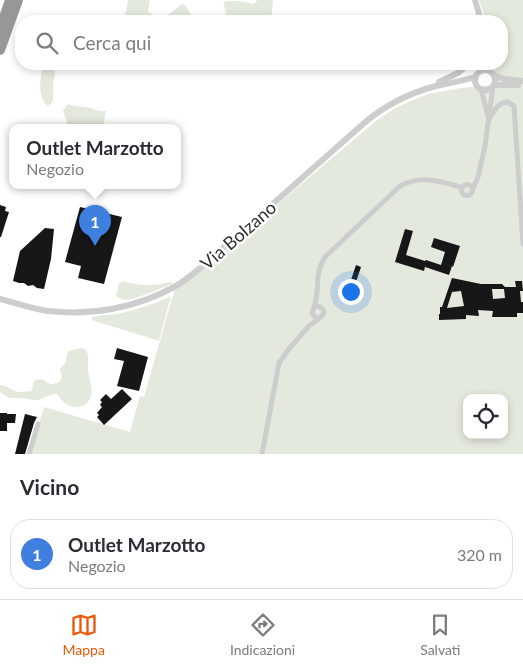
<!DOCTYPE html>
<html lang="it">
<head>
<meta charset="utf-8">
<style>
  :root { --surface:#fff; --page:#f2f2f3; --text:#2b2b33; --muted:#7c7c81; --line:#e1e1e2; --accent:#ea580c }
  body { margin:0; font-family:Lato,sans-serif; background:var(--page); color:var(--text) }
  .controls { position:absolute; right:15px; bottom:15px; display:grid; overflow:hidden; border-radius:10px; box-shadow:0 2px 8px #0003 }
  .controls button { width:45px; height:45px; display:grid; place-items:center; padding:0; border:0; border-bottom:1px solid var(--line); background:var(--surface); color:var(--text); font:25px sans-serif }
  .you { position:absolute; left:350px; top:291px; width:18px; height:18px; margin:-12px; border:4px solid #fff; border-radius:50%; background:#1a73e8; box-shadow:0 0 0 8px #1a73e833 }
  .badge { display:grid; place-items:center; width:32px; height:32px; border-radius:50%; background:var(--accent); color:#fff; font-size:16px; font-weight:700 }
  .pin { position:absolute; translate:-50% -41px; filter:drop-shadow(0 1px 2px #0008) }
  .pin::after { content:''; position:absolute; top:26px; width:18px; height:15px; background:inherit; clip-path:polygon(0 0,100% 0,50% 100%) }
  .popup { position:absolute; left:9px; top:124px; width:172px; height:65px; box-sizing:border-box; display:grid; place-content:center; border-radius:10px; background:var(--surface); filter:drop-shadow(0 1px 4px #0005); font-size:16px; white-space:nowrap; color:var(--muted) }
  .popup b { font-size:19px; color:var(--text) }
  .popup::after { content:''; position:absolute; left:50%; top:100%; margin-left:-10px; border:10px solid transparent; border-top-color:var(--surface) }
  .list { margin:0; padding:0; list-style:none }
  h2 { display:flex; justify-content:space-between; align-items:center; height:65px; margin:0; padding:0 20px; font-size:21px }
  h2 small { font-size:16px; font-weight:400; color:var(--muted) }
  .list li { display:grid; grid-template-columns:32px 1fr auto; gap:15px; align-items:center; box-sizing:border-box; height:70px; margin:0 10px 10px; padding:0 10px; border:1px solid var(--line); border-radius:20px }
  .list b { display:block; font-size:19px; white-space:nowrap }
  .list p { margin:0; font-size:16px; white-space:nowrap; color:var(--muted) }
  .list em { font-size:16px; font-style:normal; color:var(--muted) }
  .icon { flex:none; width:28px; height:28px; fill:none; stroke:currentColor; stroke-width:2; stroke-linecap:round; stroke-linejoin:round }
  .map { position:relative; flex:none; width:523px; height:454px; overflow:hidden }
  .search { position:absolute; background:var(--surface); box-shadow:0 2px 8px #0003; left:15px; right:15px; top:15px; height:55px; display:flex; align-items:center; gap:12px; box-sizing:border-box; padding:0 18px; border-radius:20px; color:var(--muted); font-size:19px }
  .sheet { height:145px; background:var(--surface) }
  nav { display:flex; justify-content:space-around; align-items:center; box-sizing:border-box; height:70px; border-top:1px solid var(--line); background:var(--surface); font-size:14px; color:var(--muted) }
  nav a { display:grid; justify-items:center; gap:2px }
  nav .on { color:var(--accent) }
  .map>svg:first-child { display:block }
  .green { fill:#e4e9dd; fill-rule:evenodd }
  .building { fill:#171717; fill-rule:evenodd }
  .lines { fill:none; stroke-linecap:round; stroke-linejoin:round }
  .minor { stroke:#cdcdcd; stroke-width:5 }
  .tertiary { stroke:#cdcdcd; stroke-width:6 }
  .motorway { stroke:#979797; stroke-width:10 }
  .labels { text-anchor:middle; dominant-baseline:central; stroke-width:5; stroke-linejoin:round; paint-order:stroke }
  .street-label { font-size:18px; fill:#303030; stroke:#fff }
</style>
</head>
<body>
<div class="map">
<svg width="523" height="454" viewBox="0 0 523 454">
  <rect width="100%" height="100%" fill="#fff"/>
  <g class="green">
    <path d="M128,0H150L148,12C164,22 170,13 182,4L185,5L193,18L221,21L226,17C226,11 224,8 224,2C231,0 246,1 253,4L257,2L256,0H273L271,21H124Z"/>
    <path d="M479,0H523V454H30L44,407L130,432L140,396L144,397L175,288L222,253L281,201L376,121L394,109L406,103L428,94L461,88L495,85L494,64H502V21H486ZM467,398H504V435H467Z"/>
    <path d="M44,64H54L55,74L53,84V100L51,104L47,106C37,94 40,78 44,64Z"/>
    <path d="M68,104C76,107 78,106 85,107C94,108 96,112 106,111L103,127H67V121L63,111Z"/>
    <path d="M123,281C135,285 147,286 161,284C165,283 169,282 173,282L172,284C162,288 136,299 127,300C122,300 119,298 116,296L119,283Z"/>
    <path d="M171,296L159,341L92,320V317C100,315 109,315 117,314C136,310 154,304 171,296Z"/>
    <path d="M81,348C85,349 86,349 87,352C89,357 88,364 88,368C88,378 93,387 91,396C88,408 74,410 65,403C62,401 59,397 57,394H53L38,400H34L21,398H9L0,392V385C7,385 9,389 15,391C21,393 27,391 32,391L33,383L35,380C46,377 46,385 53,384C54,384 60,382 60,381L62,377L60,369L66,362L67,354L69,351Z"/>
  </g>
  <g class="building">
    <polygon points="0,205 6,207 5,211 9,212 1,237 0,237"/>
    <polygon points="80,207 122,217 104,284 78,278 81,266 65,262"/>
    <polygon points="45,228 54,229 51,259 44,289 37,288 33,285 28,286 24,283 19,283 13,281 20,251"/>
    <polygon points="405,229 413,231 406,255 425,261 426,260 441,265 445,252 431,247 434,238 460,246 453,267 452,266 449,275 425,267 424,271 395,262"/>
    <polygon points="356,265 361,267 355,285 350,283"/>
    <path d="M452,278L481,284H502L505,287H516L515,281H522L523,291H520L521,302H523V313H517V317H492L493,311L478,310L479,316L466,315V319L439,320V314H440V307H442ZM492,289H504L505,298L493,299ZM461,291L464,306L447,308L452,292Z"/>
    <polygon points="117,348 148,357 139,391 117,386 124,361 114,359"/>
    <polygon points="122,389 132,399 104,425 97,417 99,415 97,413 102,407 100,405 102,402 100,400 106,394 111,399"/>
    <polygon points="0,413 7,413 7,414 16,414 15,423 7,423 7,431 0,431"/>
    <polygon points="25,414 37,417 34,423 25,454 15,454"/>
  </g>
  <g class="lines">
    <g class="minor">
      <polyline points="481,89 488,116"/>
      <path d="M489,119C494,111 498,102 508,102L514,106L523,244"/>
      <circle cx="467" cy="190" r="5.5"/>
      <polyline points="472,190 478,177 485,146 493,86"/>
      <path d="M314,307C321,289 313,275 325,257L400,186C416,178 425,179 442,182C449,184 455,185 462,188"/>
      <polyline points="29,454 38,424"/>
      <polyline points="262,454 279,363 288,350 309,326 323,315 324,311 322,308 317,306 314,307 312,313 314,316 319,318"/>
    </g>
    <g class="tertiary">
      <polyline points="475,0 481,21"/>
      <circle cx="485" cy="80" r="10"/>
      <polyline points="495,76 505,79 523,81"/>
      <polyline points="439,82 458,73 469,64"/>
      <polyline points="494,85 518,85"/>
      <path d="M0,299C16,303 32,309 48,311C91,316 136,308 174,287C185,281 195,272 205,264L363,124C384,106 409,93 436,86C449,83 463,81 475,77"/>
    </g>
    <g class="motorway">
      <polyline points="0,29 10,0"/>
      <polyline points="0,50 18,0"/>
    </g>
  </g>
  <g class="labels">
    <g class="street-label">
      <text transform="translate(238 235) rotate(-41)">Via Bolzano</text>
    </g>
  </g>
</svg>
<div class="controls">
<button><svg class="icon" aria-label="locate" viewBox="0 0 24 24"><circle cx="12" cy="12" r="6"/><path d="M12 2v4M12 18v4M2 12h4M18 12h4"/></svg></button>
</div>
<div class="you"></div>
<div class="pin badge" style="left:95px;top:246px;background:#3f7fe0">1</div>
<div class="popup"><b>Outlet Marzotto</b>Negozio</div>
<div class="search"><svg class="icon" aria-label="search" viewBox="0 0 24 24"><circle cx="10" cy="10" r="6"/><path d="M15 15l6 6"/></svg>Cerca qui</div>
</div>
<section class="sheet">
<h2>Vicino<small></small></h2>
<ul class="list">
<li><span class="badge" style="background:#3f7fe0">1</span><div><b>Outlet Marzotto</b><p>Negozio</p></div><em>320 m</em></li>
</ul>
</section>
<nav>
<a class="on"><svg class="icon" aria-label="map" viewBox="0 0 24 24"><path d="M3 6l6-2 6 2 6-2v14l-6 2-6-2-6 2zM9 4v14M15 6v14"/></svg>Mappa</a>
<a><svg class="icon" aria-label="directions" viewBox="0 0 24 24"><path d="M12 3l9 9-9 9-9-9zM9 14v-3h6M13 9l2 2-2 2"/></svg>Indicazioni</a>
<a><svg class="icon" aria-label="saved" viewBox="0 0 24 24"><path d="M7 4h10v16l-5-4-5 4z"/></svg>Salvati</a>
</nav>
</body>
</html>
